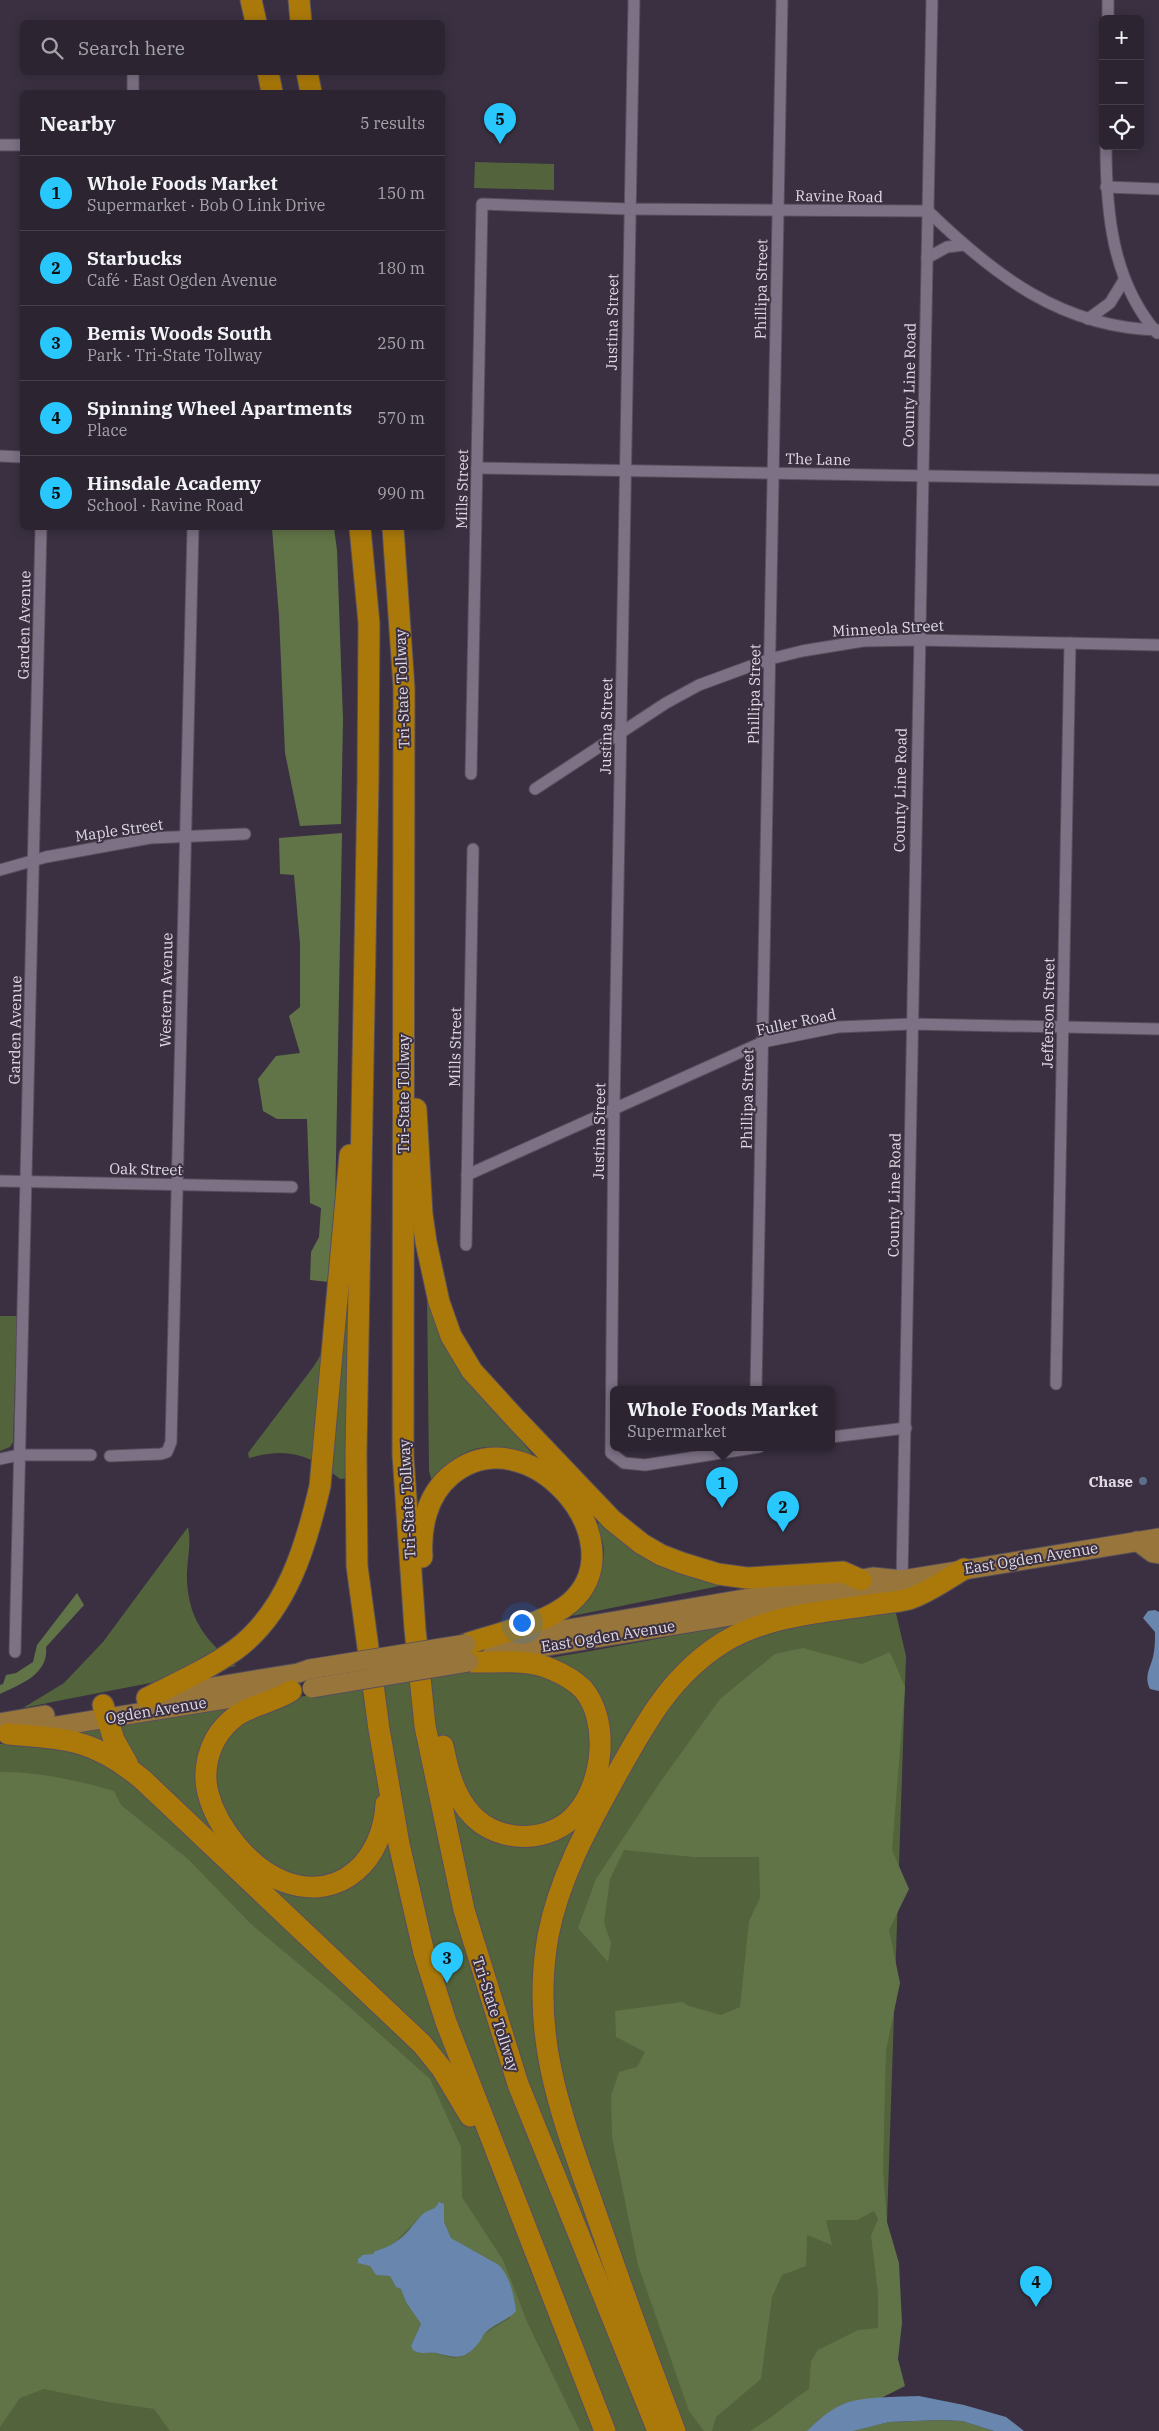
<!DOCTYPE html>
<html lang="en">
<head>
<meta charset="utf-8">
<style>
  :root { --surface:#2c2431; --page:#342c39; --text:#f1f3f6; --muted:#a6a4ab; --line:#48414d; --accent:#28c8ff }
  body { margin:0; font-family:"IBM Plex Serif",serif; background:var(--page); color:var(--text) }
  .controls { position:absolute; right:15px; top:15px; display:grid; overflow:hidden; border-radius:8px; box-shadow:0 2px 12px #0003 }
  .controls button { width:45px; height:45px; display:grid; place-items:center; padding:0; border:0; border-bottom:1px solid var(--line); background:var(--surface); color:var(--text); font:25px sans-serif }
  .you { position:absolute; left:521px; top:1622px; width:18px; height:18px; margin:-12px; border:4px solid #fff; border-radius:50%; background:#1a73e8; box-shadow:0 0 0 8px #1a73e833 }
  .badge { display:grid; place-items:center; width:32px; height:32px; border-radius:50%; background:var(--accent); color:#111; font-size:16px; font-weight:700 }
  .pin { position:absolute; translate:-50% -41px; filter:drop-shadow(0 1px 2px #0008) }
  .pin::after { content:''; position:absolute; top:26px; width:18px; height:15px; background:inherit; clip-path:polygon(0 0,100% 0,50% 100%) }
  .popup { position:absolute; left:610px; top:1386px; width:225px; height:65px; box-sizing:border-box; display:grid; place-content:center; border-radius:8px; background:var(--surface); filter:drop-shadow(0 1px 4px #0005); font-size:16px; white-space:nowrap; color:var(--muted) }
  .popup b { font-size:19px; color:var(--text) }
  .popup::after { content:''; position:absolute; left:50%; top:100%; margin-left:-10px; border:10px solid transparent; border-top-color:var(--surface) }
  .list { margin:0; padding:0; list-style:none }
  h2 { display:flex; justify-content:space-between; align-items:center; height:65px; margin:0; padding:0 20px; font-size:21px }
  h2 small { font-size:16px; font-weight:400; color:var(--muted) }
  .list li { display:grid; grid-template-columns:32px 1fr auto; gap:15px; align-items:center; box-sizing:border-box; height:75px; padding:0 20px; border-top:1px solid var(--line) }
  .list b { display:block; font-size:19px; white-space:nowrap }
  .list p { margin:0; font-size:16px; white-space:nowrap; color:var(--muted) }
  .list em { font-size:16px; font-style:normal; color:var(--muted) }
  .icon { flex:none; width:28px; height:28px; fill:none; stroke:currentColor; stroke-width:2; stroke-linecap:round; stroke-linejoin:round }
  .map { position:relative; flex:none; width:1159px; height:2431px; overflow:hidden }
  .search { position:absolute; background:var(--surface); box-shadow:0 2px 12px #0003; left:20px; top:20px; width:425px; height:55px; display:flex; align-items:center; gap:12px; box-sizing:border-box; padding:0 18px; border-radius:8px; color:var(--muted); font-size:19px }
  .panel { position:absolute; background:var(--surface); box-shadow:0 2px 12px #0003; left:20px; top:90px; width:425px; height:440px; border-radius:8px }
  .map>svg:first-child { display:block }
  .green { fill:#53633c }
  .forest { fill:#617448; fill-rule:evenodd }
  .water { fill:#6987ae }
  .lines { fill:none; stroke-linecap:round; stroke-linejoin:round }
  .street-casing { stroke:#574e5c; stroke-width:13 }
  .primary-casing { stroke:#574e5c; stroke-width:21 }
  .highway-casing { stroke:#574e5c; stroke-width:23 }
  .street { stroke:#7d7185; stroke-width:11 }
  .primary { stroke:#98763b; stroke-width:19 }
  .highway { stroke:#aa790a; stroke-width:21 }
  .primary-bridge-casing { stroke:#574e5c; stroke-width:21; stroke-linecap:butt }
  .primary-bridge { stroke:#98763b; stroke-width:19 }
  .service-dot { fill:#5c6f8a; stroke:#3a3041; stroke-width:2 }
  .labels { text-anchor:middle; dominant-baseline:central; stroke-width:4; stroke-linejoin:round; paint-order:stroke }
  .street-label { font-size:15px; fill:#e1dae5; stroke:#3a3041 }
  .poi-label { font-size:15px; font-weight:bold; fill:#e1dae5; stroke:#3a3041; text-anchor:end }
</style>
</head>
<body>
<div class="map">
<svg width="1159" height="2431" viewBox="0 0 1159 2431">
  <rect width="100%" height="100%" fill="#3a3041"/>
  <g class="green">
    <polygon points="475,162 554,164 554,190 474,188"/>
    <path d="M355,1277L352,1478L340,1479C310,1454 287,1447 249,1458L248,1453L314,1366L344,1316Z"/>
    <path d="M427,1294L482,1394L533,1455C487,1441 465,1443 432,1481L429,1471Z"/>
    <polygon points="0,1316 17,1316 13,1442 10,1447 0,1451"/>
    <path d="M601,1521L734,1583L572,1616C591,1598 603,1577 604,1551C604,1543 599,1532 596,1525Z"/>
    <path d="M188,1527C192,1545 186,1563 187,1581C189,1621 207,1641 236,1666C165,1681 94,1693 23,1708L64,1683L103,1642Z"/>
    <path d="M895,1609L906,1656L880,2431H0V1744L495,1666C575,1656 653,1638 732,1626C786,1618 841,1615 895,1609Z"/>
  </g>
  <g class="forest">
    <polygon points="272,528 334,528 337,550 343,720 341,824 300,826 285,753 279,616"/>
    <polygon points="342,833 334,1263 329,1282 310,1280 311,1252 319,1237 321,1208 310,1203 307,1119 277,1119 263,1111 258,1079 276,1056 300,1053 289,1016 300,1007 300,944 294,875 280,874 279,838"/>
    <path d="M77,1593L84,1605L46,1647C49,1674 21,1684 0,1694V1685L3,1684L6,1675L16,1673L33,1662L37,1645Z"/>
    <path d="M803,1648L862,1664L890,1652L905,1687L892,1850L909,1889L889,1930L900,1983L886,2050L883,2171L887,2222L899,2263L902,2323L898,2359L905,2386L881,2398L842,2404L819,2419L807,2431H750C771,2419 789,2402 809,2389L811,2361L818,2350L858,2330L878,2328V2293L871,2236L878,2219L874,2211L857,2220H826L832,2245L807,2235L806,2266L782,2275L772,2297L761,2379L716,2417L712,2431H704L689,2411L638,2265L612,2137L611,2096L619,2072L637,2067L645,2052L616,2037L615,2011L682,2002L689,2006L721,2015L740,2007L749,1921L760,1898L759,1857H693L624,1850L610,1879L604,1923L611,1943L608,1962L578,1928L596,1879L661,1781L720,1699L775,1654Z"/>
    <path d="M0,1772C40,1772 76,1780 114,1791L121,1805L188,1859L251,1924L336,1995L430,2079L461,2147L462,2197L503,2260L528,2324L580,2431H170L154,2409L108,2402L44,2389L20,2398L0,2427ZM444,2205V2222L451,2238L499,2265L510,2318L484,2334L468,2354L461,2357L453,2358L434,2353H418L411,2346L421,2324L406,2302L401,2289L396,2287L390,2276L376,2275L370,2266L375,2251L386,2248L395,2242L424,2213Z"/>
    <polygon points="940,2420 962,2421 994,2431 853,2431 889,2422"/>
  </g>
  <g class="water">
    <path d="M1155,1610L1159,1612V1691L1150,1689C1144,1676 1150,1669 1153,1657C1155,1649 1155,1640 1155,1632L1143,1618L1148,1611Z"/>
    <path d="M439,2202L444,2204V2222L451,2238L499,2265C510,2277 514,2295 516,2311C507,2321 493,2324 484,2334C482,2336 482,2339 480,2341C465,2361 457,2358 436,2353C428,2352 420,2355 413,2350L411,2346L421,2324L406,2302L401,2289L396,2287L390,2276L376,2275L370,2266L358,2263V2259L363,2255L373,2254L375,2251C389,2248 404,2238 413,2225C417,2221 419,2217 424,2213C430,2209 436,2210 439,2202Z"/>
    <path d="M919,2396L964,2405L1006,2417L1024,2431H994L962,2421L940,2420L889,2422L853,2431H807C817,2421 828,2411 841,2405C858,2396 899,2397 919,2396Z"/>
  </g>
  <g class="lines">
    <defs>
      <g id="street">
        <polyline points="634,0 614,1109 611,1453 624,1463 645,1465 759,1447"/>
        <polyline points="1108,19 1108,0"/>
        <polyline points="133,72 133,92"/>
        <polyline points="0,145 22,145"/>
        <path d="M1106,146C1106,212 1112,281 1157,333"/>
        <polyline points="1106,187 1159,189"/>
        <polyline points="927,258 947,247 964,245"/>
        <polyline points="1088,319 1110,303 1124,280"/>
        <polyline points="0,456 22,457"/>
        <polyline points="477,468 1159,480"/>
        <path d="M471,774L482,204L629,209L928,211C994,275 1062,328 1159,330"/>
        <polyline points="535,789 666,703 699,685 770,659 802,651 863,641 918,640 1159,645"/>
        <polyline points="0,870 46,857 150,838 245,834"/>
        <polyline points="467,1175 763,1042 838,1027 911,1024 1159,1029"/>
        <polyline points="0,1181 292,1187"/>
        <polyline points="466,1245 473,849"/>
        <polyline points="1056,1384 1070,643"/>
        <polyline points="756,1389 782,0"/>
        <polyline points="831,1437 906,1428"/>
        <polyline points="110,1456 161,1454 167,1452 171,1442 193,528"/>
        <polyline points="0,1459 19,1455 91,1455"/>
        <polyline points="902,1580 932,0"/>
        <polyline points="15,1652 41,528"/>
      </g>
      <g id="primary">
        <polyline points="1137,1541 1153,1553 1159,1554"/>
        <polyline points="505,1640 873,1577 902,1580 1159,1538"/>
        <polyline points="492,1655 883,1591 902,1580"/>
        <polyline points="164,1695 298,1673 310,1669"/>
        <polyline points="0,1723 45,1715"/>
        <polyline points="26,1731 276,1691 285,1691"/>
      </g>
      <g id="highway">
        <polyline points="251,0 256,22"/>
        <polyline points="299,0 301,22"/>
        <polyline points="268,72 272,92"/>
        <polyline points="307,72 311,92"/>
        <polyline points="360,528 369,623 368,780 356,1454 357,1566 379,1729 399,1844 424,1953 446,2022 605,2431"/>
        <polyline points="393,528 404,688 403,1455 415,1629 425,1726 464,1910 518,2084 658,2431"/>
        <polyline points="416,1109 422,1214 426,1242 439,1302 451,1336 472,1371 513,1416 612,1520 642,1544 661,1555 682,1563 718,1574 747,1578 843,1572 861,1580"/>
        <path d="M422,1557C420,1527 427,1495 451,1475C527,1412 639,1541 571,1602C546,1624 498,1633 466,1644"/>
        <path d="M291,1691C269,1705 243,1705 225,1726C209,1743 202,1770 208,1793C217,1828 250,1869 285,1882C342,1902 383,1859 386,1804"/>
        <path d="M147,1698C177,1683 208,1669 235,1650C287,1612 306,1546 320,1486L350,1155"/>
        <polyline points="103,1705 114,1740 128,1765"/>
        <path d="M8,1734C68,1739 93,1739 142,1779L422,2044L442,2069L470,2116"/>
        <path d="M443,1746C448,1771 454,1796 472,1815C499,1844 551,1844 577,1813C603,1783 610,1721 583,1689C574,1680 563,1674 551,1669C524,1658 497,1663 469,1662"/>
        <path d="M675,2431C649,2363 624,2294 600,2225C566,2126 529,2043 548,1936C559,1879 586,1830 613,1781C643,1727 670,1675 724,1642C767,1616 821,1612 870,1605C883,1603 897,1602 909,1599C928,1593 947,1579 964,1569"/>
      </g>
    </defs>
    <use href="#street" class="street-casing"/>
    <use href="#primary" class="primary-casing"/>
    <use href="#highway" class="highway-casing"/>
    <use href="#street" class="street"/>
    <use href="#primary" class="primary"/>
    <use href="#highway" class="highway"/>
    <defs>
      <g id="primary-bridge">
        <polyline points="310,1669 466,1644"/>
        <polyline points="312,1688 469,1662"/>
      </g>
    </defs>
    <use href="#primary-bridge" class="primary-bridge-casing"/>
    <use href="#primary-bridge" class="primary-bridge"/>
  </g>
  <circle class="service-dot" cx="1143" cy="1481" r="5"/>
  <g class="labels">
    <g class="street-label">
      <text transform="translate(839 196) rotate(1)">Ravine Road</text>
      <text transform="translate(761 289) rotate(-89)">Phillipa Street</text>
      <text transform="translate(612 322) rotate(-89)">Justina Street</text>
      <text transform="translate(909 385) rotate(-89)">County Line Road</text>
      <text transform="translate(818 459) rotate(1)">The Lane</text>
      <text transform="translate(462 489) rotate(-89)">Mills Street</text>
      <text transform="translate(24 625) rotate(-89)">Garden Avenue</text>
      <text transform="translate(888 628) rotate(-3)">Minneola Street</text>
      <text transform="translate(402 689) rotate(-92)">Tri-State Tollway</text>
      <text transform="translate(754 694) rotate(-89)">Phillipa Street</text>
      <text transform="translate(606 726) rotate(-89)">Justina Street</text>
      <text transform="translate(900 790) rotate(-89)">County Line Road</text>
      <text transform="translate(119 830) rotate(-8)">Maple Street</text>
      <text transform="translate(166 990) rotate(-89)">Western Avenue</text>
      <text transform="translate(1048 1013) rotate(-89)">Jefferson Street</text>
      <text transform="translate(796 1022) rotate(-12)">Fuller Road</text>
      <text transform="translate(15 1030) rotate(-89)">Garden Avenue</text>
      <text transform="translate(455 1047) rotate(-89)">Mills Street</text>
      <text transform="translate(403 1094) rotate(-90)">Tri-State Tollway</text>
      <text transform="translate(747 1099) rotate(-89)">Phillipa Street</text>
      <text transform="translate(599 1131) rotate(-89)">Justina Street</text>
      <text transform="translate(146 1169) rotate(1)">Oak Street</text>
      <text transform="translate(894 1195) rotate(-89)">County Line Road</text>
      <text transform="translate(407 1499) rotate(-93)">Tri-State Tollway</text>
      <text transform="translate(1031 1558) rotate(-9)">East Ogden Avenue</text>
      <text transform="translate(608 1636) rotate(-9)">East Ogden Avenue</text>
      <text transform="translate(156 1710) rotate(-9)">Ogden Avenue</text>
      <text transform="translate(496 2014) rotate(72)">Tri-State Tollway</text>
    </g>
    <g class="poi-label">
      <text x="1133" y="1481">Chase</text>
    </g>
  </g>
</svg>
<div class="controls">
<button>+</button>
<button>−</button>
<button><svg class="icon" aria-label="locate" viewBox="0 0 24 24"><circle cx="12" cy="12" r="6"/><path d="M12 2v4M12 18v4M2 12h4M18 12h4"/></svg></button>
</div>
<div class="you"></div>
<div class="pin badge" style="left:722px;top:1508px">1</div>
<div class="popup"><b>Whole Foods Market</b>Supermarket</div>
<div class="pin badge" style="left:783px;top:1532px">2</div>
<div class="pin badge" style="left:447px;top:1983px">3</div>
<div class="pin badge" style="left:1036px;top:2307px">4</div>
<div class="pin badge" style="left:500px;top:144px">5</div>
<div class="search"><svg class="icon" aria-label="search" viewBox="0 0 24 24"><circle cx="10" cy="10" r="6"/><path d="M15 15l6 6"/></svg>Search here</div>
<section class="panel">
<h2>Nearby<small>5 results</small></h2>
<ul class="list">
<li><span class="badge">1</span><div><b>Whole Foods Market</b><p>Supermarket · Bob O Link Drive</p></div><em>150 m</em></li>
<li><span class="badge">2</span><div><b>Starbucks</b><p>Café · East Ogden Avenue</p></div><em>180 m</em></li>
<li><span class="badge">3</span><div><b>Bemis Woods South</b><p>Park · Tri-State Tollway</p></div><em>250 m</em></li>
<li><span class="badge">4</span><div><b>Spinning Wheel Apartments</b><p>Place</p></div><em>570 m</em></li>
<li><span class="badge">5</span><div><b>Hinsdale Academy</b><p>School · Ravine Road</p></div><em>990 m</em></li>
</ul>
</section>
</div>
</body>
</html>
